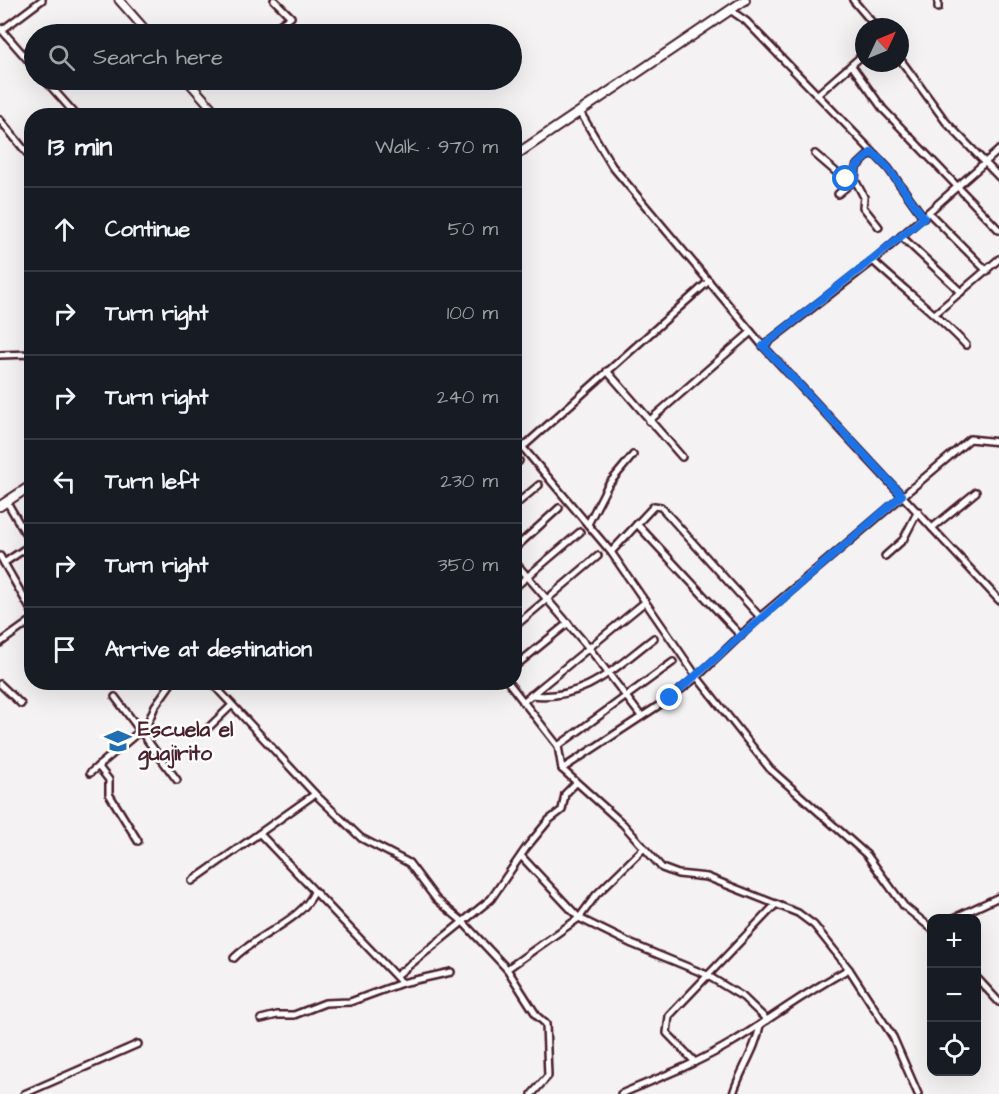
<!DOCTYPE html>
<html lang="en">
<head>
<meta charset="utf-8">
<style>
  :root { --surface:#171b24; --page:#20242c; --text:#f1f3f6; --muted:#9ea1a6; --line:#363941 }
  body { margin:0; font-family:"Architects Daughter",sans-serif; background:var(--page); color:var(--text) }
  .controls { position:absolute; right:18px; bottom:18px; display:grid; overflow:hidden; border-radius:12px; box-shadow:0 6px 24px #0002 }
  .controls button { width:54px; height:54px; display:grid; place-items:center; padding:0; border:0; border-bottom:2px solid var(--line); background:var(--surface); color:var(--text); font:30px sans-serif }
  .compass { position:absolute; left:855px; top:18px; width:54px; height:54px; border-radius:50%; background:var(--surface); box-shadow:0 6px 24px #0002; rotate:46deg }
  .stop { position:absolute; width:18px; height:18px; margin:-14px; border:4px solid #1a73e8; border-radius:50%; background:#fff }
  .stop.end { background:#1a73e8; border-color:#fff; box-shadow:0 2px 6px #0008 }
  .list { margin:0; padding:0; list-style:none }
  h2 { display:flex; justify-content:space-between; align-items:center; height:78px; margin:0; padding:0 24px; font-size:26px }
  h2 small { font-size:20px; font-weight:400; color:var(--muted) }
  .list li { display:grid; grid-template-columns:39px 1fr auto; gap:18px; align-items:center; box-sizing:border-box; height:84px; padding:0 24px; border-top:2px solid var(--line) }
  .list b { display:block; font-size:22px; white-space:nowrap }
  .list em { font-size:20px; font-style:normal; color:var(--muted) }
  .icon { flex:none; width:33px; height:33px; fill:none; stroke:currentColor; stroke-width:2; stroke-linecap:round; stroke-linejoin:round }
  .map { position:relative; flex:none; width:999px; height:1094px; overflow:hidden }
  .search { position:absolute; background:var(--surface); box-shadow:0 6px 24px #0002; left:24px; top:24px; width:498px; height:66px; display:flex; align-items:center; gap:15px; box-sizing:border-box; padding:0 21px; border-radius:33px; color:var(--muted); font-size:22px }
  .panel { position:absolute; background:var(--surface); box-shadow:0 6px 24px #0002; left:24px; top:108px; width:498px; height:582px; border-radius:24px }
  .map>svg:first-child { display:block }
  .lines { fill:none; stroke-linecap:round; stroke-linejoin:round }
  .minor-casing { stroke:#4a1f2b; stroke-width:10 }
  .tertiary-casing { stroke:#4a1f2b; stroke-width:11 }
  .secondary-casing { stroke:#4a1f2b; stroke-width:12 }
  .minor { stroke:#fff; stroke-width:5 }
  .tertiary { stroke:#fff; stroke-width:7 }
  .secondary { stroke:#fff; stroke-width:8 }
  .route { stroke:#1a73e8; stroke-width:8 }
  .labels { text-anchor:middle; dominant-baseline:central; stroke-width:5; stroke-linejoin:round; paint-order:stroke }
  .poi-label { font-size:21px; font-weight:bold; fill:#4a1f2b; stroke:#fff; text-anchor:start }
</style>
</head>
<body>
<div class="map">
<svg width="999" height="1094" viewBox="0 0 999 1094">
  <rect width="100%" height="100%" fill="#f4f2f2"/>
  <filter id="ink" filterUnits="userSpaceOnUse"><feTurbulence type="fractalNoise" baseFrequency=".0167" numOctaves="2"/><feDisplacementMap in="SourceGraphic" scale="12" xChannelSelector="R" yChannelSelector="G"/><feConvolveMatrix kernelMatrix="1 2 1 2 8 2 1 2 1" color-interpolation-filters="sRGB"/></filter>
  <g filter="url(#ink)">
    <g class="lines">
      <defs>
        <g id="minor">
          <polyline points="853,0 876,27"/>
          <polyline points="938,0 938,8"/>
          <polyline points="730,10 746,21 888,168 924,218"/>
          <polyline points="0,28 34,67"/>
          <polyline points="2,30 42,0"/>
          <polyline points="266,34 291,17 274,0"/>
          <polyline points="900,59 946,122 999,177"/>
          <polyline points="852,66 883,109 999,230"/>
          <polyline points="45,80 77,116"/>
          <polyline points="192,85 201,80"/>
          <polyline points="817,95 864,54"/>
          <polyline points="580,112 612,166 763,346 999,600"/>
          <polyline points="0,120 32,159"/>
          <polyline points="815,154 843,178 855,180 864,197 863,207 879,227"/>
          <polyline points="838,194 855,180 856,167 872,152"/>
          <polyline points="929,213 987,271"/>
          <polyline points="901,236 961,292"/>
          <path d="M873,261C904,290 937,314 966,345"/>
          <polyline points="936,313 999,259"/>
          <polyline points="763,346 873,261 999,150"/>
          <polyline points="0,355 32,354"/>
          <polyline points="607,371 682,457"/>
          <polyline points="649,421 751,332"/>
          <polyline points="514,437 611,552 697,677 770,769 867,855 904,906 932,929"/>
          <polyline points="523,447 709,281"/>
          <polyline points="514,465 519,461"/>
          <polyline points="7,502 32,545"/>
          <polyline points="514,506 539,485"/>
          <polyline points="588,524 608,485 633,455"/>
          <polyline points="637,524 741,636"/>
          <polyline points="932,528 976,492"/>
          <polyline points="514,549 559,508"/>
          <polyline points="611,552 654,506 661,507 760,617"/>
          <polyline points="0,556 32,612"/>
          <polyline points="885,556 903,540 918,511"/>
          <polyline points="514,561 589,648 641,716"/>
          <polyline points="4,563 32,544"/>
          <polyline points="514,588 580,532"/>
          <polyline points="514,627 598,556"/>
          <polyline points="0,643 32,620"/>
          <polyline points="514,667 568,623"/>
          <polyline points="211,682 315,794 361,838 409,863 436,899 462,921 507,969 537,1016 546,1024 548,1076 532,1094"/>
          <polyline points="508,682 558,746 562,769 623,824 662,868 678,874 707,877 798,913 814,925 849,969 893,1037 918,1094"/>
          <polyline points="0,684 21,704"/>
          <path d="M531,695C585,701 614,668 654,638"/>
          <polyline points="115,697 177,780"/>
          <polyline points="523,702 645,602"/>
          <polyline points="204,732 232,705"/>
          <polyline points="558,746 673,662"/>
          <polyline points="98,766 109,780 109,794 138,841"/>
          <polyline points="562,769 670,698 697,677 760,617 970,439 999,442"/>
          <polyline points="90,773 147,725 155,706 172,682"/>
          <polyline points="260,834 402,983"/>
          <polyline points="522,857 579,918 632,944 705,974 743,997 767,1020"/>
          <polyline points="192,881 315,794"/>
          <polyline points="954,918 999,897"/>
          <path d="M234,958C256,935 303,920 314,892"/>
          <polyline points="507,969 579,918 596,895 644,848"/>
          <polyline points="396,976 491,899 526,848 549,820 562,810 565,794 576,783"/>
          <polyline points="976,977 999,1002"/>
          <polyline points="261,1019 277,1015 294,1015 325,1003 350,1002 402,983 451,972"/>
          <polyline points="695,1062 667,1033 669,1016 776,904"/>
          <polyline points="24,1094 138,1044"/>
          <path d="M621,1094C658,1078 696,1064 731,1043C771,1019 807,991 849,969"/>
          <path d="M733,1094C740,1070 756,1050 760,1025"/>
        </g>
        <g id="tertiary">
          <polyline points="119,0 149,34"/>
          <polyline points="187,80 219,116"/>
        </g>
        <g id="secondary">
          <polyline points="514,156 745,0"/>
          <polyline points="0,506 32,485"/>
        </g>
      </defs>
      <use href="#minor" class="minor-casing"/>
      <use href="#tertiary" class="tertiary-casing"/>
      <use href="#secondary" class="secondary-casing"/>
      <use href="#minor" class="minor"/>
      <use href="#tertiary" class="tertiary"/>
      <use href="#secondary" class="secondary"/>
    </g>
  </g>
  <g class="lines" filter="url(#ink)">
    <polyline class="route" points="670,698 902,495 763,346 924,218 888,168 872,152 856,167 855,180 846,179"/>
  </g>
  <defs>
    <symbol id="school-bare" viewBox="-9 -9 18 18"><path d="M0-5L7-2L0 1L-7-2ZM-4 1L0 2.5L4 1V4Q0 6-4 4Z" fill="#1f6fb2" stroke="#fff" stroke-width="2.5" paint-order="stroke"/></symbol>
  </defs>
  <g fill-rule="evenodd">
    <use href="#school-bare" x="99" y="722" width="38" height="38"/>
  </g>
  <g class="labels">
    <g class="poi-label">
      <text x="138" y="729">Escuela el<tspan x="138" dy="24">guajirito</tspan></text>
    </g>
  </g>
</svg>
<div class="controls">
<button>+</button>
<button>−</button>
<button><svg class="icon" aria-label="locate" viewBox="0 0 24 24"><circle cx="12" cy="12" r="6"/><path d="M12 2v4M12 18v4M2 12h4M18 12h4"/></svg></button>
</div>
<svg class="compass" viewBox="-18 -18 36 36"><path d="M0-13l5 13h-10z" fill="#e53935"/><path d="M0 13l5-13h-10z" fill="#9ea1a6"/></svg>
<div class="stop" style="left:846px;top:179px"></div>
<div class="stop end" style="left:670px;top:698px"></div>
<div class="search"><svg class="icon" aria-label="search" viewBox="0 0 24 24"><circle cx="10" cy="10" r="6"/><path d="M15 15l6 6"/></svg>Search here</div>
<section class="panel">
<h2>13 min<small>Walk · 970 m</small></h2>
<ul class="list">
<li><svg class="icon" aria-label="ahead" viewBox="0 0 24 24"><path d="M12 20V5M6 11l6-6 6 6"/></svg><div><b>Continue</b></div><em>50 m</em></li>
<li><svg class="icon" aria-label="right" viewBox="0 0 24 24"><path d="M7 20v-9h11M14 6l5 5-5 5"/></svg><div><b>Turn right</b></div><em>100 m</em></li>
<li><svg class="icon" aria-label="right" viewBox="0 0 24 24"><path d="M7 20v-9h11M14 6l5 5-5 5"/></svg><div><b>Turn right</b></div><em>240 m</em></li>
<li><svg class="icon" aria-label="left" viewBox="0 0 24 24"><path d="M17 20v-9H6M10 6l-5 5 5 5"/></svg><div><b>Turn left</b></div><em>230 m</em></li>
<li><svg class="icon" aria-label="right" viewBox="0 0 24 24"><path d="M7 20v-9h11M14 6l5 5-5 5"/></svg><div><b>Turn right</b></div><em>350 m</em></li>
<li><svg class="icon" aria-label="arrive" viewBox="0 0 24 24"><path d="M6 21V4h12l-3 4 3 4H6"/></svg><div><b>Arrive at destination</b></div></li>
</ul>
</section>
</div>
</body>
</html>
